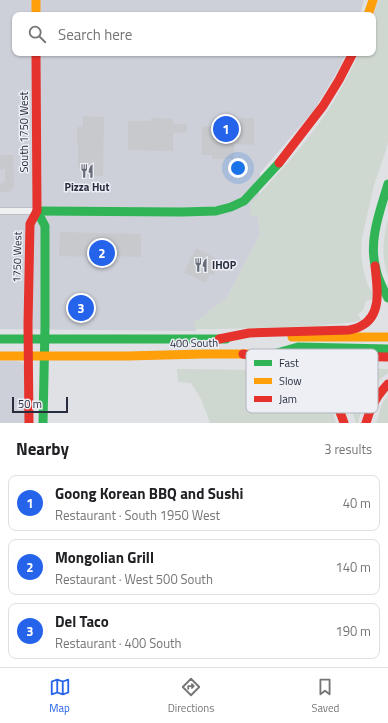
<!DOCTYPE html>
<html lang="en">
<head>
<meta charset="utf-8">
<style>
  :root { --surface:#fff; --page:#f2f2f2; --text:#202124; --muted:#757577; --line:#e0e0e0; --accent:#2563eb }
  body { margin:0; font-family:"Titillium Web",sans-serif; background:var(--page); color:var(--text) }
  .scale { position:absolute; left:12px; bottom:10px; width:56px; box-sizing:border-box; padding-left:4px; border:2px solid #272d3e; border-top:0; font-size:11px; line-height:14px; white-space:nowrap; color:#272d3e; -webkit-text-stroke:3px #edeff5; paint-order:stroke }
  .you { position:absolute; left:238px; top:168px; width:14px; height:14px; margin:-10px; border:3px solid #fff; border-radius:50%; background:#1a73e8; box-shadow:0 0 0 6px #1a73e833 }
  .badge { display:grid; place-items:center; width:26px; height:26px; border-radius:50%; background:var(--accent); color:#fff; font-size:13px; font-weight:700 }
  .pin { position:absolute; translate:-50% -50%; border:2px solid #fff; box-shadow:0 1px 4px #0006 }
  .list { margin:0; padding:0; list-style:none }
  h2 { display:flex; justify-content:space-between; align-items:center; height:52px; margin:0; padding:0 16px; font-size:17px }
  h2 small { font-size:13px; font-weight:400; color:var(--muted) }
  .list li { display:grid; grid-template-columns:26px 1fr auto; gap:12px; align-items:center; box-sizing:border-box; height:56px; margin:0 8px 8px; padding:0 8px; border:1px solid var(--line); border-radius:8px }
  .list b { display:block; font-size:15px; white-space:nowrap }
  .list p { margin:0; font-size:13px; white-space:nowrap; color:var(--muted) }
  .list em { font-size:13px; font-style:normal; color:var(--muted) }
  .icon { flex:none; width:22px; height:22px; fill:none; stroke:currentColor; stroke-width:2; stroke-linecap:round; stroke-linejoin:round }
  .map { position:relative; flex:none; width:388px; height:423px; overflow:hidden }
  .search { position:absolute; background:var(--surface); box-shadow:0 1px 3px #0004; left:12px; right:12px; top:12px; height:44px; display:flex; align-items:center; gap:10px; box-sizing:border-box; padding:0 14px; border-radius:8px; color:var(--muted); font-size:15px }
  .sheet { height:244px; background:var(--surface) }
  nav { display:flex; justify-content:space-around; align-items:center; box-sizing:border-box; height:56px; border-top:1px solid var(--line); background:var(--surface); font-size:11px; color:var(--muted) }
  nav a { display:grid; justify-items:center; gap:2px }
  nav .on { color:var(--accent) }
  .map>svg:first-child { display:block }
  .built { fill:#cdd0d8 }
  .green { fill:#cfd8d0 }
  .building { fill:#c7c9cd }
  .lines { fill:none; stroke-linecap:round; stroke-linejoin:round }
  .street-casing { stroke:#bebfc3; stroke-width:8 }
  .street { stroke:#eff0f2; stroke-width:6 }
  .fast { stroke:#30b455; stroke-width:9 }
  .slow { stroke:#ff9f0a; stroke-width:9 }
  .jam { stroke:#e5322d; stroke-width:9 }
  .labels { text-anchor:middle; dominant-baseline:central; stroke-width:3; stroke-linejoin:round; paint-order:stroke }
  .street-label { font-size:11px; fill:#272d3e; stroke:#edeff5 }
  .poi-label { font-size:11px; font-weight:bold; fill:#272d3e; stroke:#edeff5 }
  .key { fill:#edeff5; stroke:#b2b5be; stroke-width:1 }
  .key-label { font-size:11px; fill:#272d3e }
</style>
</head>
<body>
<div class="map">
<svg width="388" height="423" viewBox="0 0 388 423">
  <rect width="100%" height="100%" fill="#dfe1e5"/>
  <g class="built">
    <polygon points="0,0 364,0 360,15 15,15 15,53 346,53 340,67 314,110 260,173 258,216 260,235 227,297 195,331 0,329"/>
    <polygon points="0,361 17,361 21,362 26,367 27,423 0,423"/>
  </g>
  <g class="green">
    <path d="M378,0H388V142L386,150L374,185L362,238L361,251L363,269L368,286L374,294L375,299L366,301L363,310L358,314L361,320L354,322L317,326L221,329H195L194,323L227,297L260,235L258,216L252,217L251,216L250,204C272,180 295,156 314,130C332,106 347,80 359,53H373V16Z"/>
    <path d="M388,219V277C381,256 383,239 388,219Z"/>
    <path d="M320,368L388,369V373C373,383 362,406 358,423H356C350,400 338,383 320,368Z"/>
    <path d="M177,369L263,370C282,368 291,374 307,383L310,381L317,388L331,405L336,423H210L201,399L191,383L178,382Z"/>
    <polygon points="388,396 388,423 376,423 382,404"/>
  </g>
  <g class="building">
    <polygon points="83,116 104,117 103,176 81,175 81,167 78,167 78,143 77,143 77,127 83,127"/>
    <polygon points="151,118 173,119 173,124 187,124 187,132 173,133 173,151 128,150 128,121 151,121"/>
    <polygon points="240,118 254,118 254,145 234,144 234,159 212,159 212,155 202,155 202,126 212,126 212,122 240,122"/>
    <polygon points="0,155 13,155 14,186 13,188 9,192 0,192 0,184 5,181 5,169 0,169"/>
    <polygon points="60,232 141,234 141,257 117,256 117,258 59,256"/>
    <polygon points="196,248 217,259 213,268 216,269 213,275 210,274 205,283 184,272"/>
    <polygon points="78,304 85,304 85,305 95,305 95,311 93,311 93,318 67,317 67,305 78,305"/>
  </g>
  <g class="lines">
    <defs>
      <polyline id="street" points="0,211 37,211"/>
    </defs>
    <use href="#street" class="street-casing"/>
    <use href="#street" class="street"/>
    <g class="fast">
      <path d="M388,184C380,211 368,241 376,269C378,280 383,289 388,298"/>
      <polyline points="37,211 182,212 216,211 231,207 244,201 279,163"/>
      <polyline points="37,211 45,226 45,327 43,423"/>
      <polyline points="0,339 226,339"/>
      <polyline points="270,355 298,347 388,349"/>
    </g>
    <g class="slow">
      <polyline points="36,0 36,15"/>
      <polyline points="368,15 373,0"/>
      <polyline points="292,337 388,337"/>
      <polyline points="0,356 127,356 204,354 250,354"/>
    </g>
    <g class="jam">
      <polyline points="279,163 323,106 339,80 353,53"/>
      <path d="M219,339L249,333L349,330C353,329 358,328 361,326C383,315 377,286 375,266"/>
      <path d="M243,354C282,360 317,368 337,406C340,411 342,417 344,423"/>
      <polyline points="278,355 388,357"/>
      <polyline points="29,423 28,325 30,224 37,211 36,53"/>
      <path d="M366,423C370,408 377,395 388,384"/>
    </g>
  </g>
  <defs>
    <symbol id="restaurant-bare" viewBox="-9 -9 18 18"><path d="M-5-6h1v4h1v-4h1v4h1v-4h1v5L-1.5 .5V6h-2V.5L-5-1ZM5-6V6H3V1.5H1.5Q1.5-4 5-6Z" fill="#676c78" stroke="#edeff5" stroke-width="2.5" paint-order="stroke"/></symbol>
  </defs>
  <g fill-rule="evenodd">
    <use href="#restaurant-bare" x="77" y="161" width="20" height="20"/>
    <use href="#restaurant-bare" x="191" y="255" width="20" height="20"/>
  </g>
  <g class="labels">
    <g class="street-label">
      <text transform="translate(24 132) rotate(-90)">South 1750 West</text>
      <text transform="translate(17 257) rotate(-89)">1750 West</text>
      <text transform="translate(194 343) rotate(-1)">400 South</text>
    </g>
    <g class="poi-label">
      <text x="87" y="187">Pizza Hut</text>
      <text x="212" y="265" text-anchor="start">IHOP</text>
    </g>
  </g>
  <rect x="246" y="349" width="132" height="64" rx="6" class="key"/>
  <rect x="254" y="360" width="18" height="6" fill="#30b455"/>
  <rect x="254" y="378" width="18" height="6" fill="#ff9f0a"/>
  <rect x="254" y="396" width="18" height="6" fill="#e5322d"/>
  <g class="key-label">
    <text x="279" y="367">Fast</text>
    <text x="279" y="385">Slow</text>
    <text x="279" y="403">Jam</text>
  </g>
</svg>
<div class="scale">50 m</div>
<div class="you"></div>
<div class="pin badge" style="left:226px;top:129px">1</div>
<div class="pin badge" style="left:102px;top:253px">2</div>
<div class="pin badge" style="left:81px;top:308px">3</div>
<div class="search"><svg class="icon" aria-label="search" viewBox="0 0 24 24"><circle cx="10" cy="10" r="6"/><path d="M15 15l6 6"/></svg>Search here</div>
</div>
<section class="sheet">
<h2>Nearby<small>3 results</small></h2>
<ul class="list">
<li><span class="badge">1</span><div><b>Goong Korean BBQ and Sushi</b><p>Restaurant · South 1950 West</p></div><em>40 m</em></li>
<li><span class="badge">2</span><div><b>Mongolian Grill</b><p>Restaurant · West 500 South</p></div><em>140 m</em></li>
<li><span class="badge">3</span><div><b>Del Taco</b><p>Restaurant · 400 South</p></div><em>190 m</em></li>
</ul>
</section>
<nav>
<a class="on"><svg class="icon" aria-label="map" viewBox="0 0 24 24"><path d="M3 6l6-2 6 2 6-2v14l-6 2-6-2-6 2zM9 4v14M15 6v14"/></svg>Map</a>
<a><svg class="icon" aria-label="directions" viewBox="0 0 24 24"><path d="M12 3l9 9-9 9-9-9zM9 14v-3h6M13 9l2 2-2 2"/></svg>Directions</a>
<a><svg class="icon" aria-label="saved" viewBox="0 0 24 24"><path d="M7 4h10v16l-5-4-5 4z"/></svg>Saved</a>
</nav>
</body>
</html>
